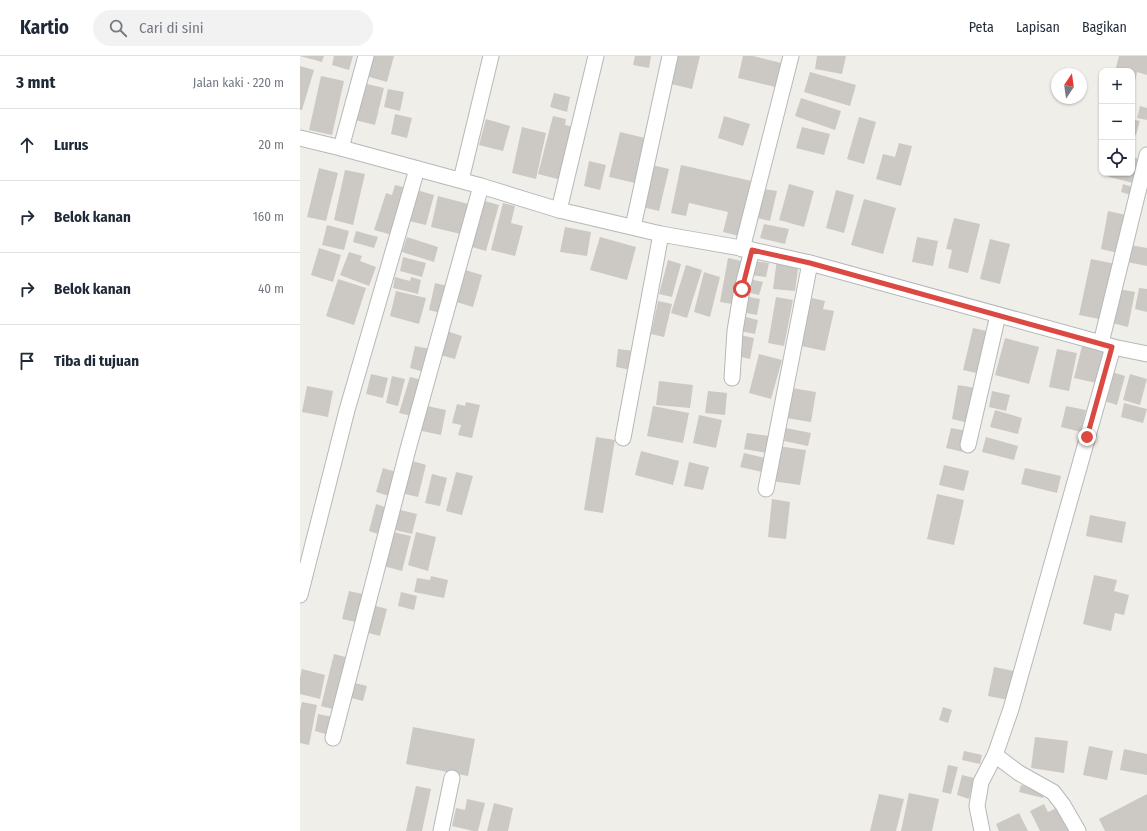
<!DOCTYPE html>
<html lang="id">
<head>
<meta charset="utf-8">
<style>
  :root { --surface:#fff; --page:#f2f2f3; --text:#1f2937; --muted:#747a83; --line:#e0e1e3 }
  body { margin:0; font-family:"Fira Sans Condensed",sans-serif; background:var(--page); color:var(--text) }
  .controls { position:absolute; right:12px; top:12px; display:grid; overflow:hidden; border-radius:8px; box-shadow:0 1px 3px #0004 }
  .controls button { width:36px; height:36px; display:grid; place-items:center; padding:0; border:0; border-bottom:1px solid var(--line); background:var(--surface); color:var(--text); font:20px sans-serif }
  .compass { position:absolute; left:751px; top:12px; width:36px; height:36px; border-radius:50%; background:var(--surface); box-shadow:0 1px 3px #0004; rotate:13deg }
  .stop { position:absolute; width:12px; height:12px; margin:-9px; border:3px solid #db4943; border-radius:50%; background:#fff }
  .stop.end { background:#db4943; border-color:#fff; box-shadow:0 1px 4px #0008 }
  .list { margin:0; padding:0; list-style:none }
  h2 { display:flex; justify-content:space-between; align-items:center; height:52px; margin:0; padding:0 16px; font-size:17px }
  h2 small { font-size:13px; font-weight:400; color:var(--muted) }
  .list li { display:grid; grid-template-columns:26px 1fr auto; gap:12px; align-items:center; box-sizing:border-box; height:72px; padding:0 16px; border-top:1px solid var(--line) }
  .list b { display:block; font-size:15px; white-space:nowrap }
  .list em { font-size:13px; font-style:normal; color:var(--muted) }
  .icon { flex:none; width:22px; height:22px; fill:none; stroke:currentColor; stroke-width:2; stroke-linecap:round; stroke-linejoin:round }
  .map { position:relative; flex:none; width:847px; height:775px; overflow:hidden }
  header { display:flex; align-items:center; gap:24px; box-sizing:border-box; height:56px; padding:0 20px; background:var(--surface); border-bottom:1px solid var(--line) }
  header strong { font-size:19px }
  nav { display:flex; gap:22px; margin-inline-start:auto; font-size:14px }
  .search { width:280px; height:36px; background:var(--page); display:flex; align-items:center; gap:10px; box-sizing:border-box; padding:0 14px; border-radius:22px; color:var(--muted); font-size:15px }
  main { display:flex }
  aside { flex:1; background:var(--surface) }
  .map>svg:first-child { display:block }
  .building { fill:#ccc9c4 }
  .lines { fill:none; stroke-linecap:round; stroke-linejoin:round }
  .minor-casing { stroke:#b5b8bb; stroke-width:17 }
  .minor { stroke:#fff; stroke-width:15 }
  .route { stroke:#db4943; stroke-width:5 }
</style>
</head>
<body>
<header>
<strong>Kartio</strong>
<div class="search"><svg class="icon" aria-label="search" viewBox="0 0 24 24"><circle cx="10" cy="10" r="6"/><path d="M15 15l6 6"/></svg>Cari di sini</div>
<nav><a>Peta</a><a>Lapisan</a><a>Bagikan</a></nav>
</header>
<main>
<aside>
<h2>3 mnt<small>Jalan kaki · 220 m</small></h2>
<ul class="list">
<li><svg class="icon" aria-label="ahead" viewBox="0 0 24 24"><path d="M12 20V5M6 11l6-6 6 6"/></svg><div><b>Lurus</b></div><em>20 m</em></li>
<li><svg class="icon" aria-label="right" viewBox="0 0 24 24"><path d="M7 20v-9h11M14 6l5 5-5 5"/></svg><div><b>Belok kanan</b></div><em>160 m</em></li>
<li><svg class="icon" aria-label="right" viewBox="0 0 24 24"><path d="M7 20v-9h11M14 6l5 5-5 5"/></svg><div><b>Belok kanan</b></div><em>40 m</em></li>
<li><svg class="icon" aria-label="arrive" viewBox="0 0 24 24"><path d="M6 21V4h12l-3 4 3 4H6"/></svg><div><b>Tiba di tujuan</b></div></li>
</ul>
</aside>
<div class="map">
<svg width="847" height="775" viewBox="0 0 847 775">
  <rect width="100%" height="100%" fill="#f0eee8"/>
  <g class="building">
    <polygon points="0,0 24,0 22,6"/>
    <polygon points="34,0 53,0 49,14 32,9"/>
    <polygon points="72,0 94,0 87,26 66,20"/>
    <polygon points="335,0 351,0 349,12 333,9"/>
    <polygon points="378,0 400,0 392,33 371,28"/>
    <polygon points="443,0 453,0 481,7 475,31 438,22"/>
    <polygon points="517,0 546,0 542,18 515,13"/>
    <polygon points="819,0 847,0 847,19 837,16 835,25 832,25 832,15 815,15"/>
    <polygon points="0,10 14,14 2,54 0,54"/>
    <polygon points="510,16 556,29 550,50 504,36"/>
    <polygon points="21,20 44,25 32,79 9,74"/>
    <polygon points="63,27 84,32 75,69 55,64"/>
    <polygon points="88,33 104,36 100,55 84,51"/>
    <polygon points="254,37 270,41 267,56 250,51"/>
    <polygon points="501,42 541,55 535,74 495,60"/>
    <polygon points="840,50 847,52 847,64 837,62"/>
    <polygon points="95,58 112,62 107,82 91,78"/>
    <polygon points="253,60 266,63 265,69 278,72 265,125 238,118"/>
    <polygon points="424,60 450,68 443,90 418,82"/>
    <polygon points="559,61 576,66 564,108 547,103"/>
    <polygon points="186,63 210,70 203,95 179,89"/>
    <polygon points="832,63 840,65 836,79 832,78"/>
    <polygon points="222,71 246,77 236,123 212,117"/>
    <polygon points="502,71 530,78 524,99 496,92"/>
    <polygon points="320,76 345,82 335,127 309,121"/>
    <polygon points="599,87 612,90 601,130 576,123 583,98 595,101"/>
    <polygon points="832,101 839,103 833,127 809,121 810,117 832,117"/>
    <polygon points="289,105 306,109 300,134 284,130"/>
    <polygon points="352,109 369,113 359,155 342,151"/>
    <polygon points="381,109 456,126 443,181 423,176 428,156 389,147 386,160 371,157"/>
    <polygon points="19,112 38,117 26,165 7,161"/>
    <polygon points="45,114 65,118 53,169 34,164"/>
    <polygon points="489,128 514,135 504,171 479,164"/>
    <polygon points="823,128 836,132 834,140 821,136"/>
    <polygon points="95,129 107,132 92,179 74,174 86,137 92,139"/>
    <polygon points="464,133 477,135 470,165 457,162"/>
    <polygon points="117,134 134,139 126,169 109,165"/>
    <polygon points="536,134 554,139 544,177 526,172"/>
    <polygon points="138,140 172,149 165,179 131,171"/>
    <polygon points="564,143 596,152 583,198 551,189"/>
    <polygon points="181,144 199,149 186,195 168,190"/>
    <polygon points="203,147 215,150 211,167 223,170 215,200 191,194"/>
    <polygon points="808,155 826,159 818,197 801,193"/>
    <polygon points="654,162 680,168 668,217 648,212 652,194 646,193"/>
    <polygon points="464,168 489,173 485,188 460,182"/>
    <polygon points="27,169 49,175 44,194 22,189"/>
    <polygon points="265,171 291,176 287,200 260,196"/>
    <polygon points="56,175 78,181 74,192 53,186"/>
    <polygon points="107,181 138,191 134,206 102,196"/>
    <polygon points="300,181 336,191 327,224 290,214"/>
    <polygon points="617,181 638,185 633,210 612,206"/>
    <polygon points="690,183 710,188 700,228 680,223"/>
    <polygon points="830,189 847,192 847,210 827,206"/>
    <polygon points="19,192 41,199 33,226 11,219"/>
    <polygon points="49,196 62,200 60,205 76,211 69,230 40,219"/>
    <polygon points="103,201 126,207 122,221 100,215"/>
    <polygon points="428,202 446,206 439,249 420,246"/>
    <polygon points="477,203 499,206 495,235 473,233"/>
    <polygon points="791,203 816,208 804,264 779,259"/>
    <polygon points="368,204 381,208 372,241 359,238"/>
    <polygon points="454,205 469,207 466,221 451,219"/>
    <polygon points="386,209 402,214 387,262 371,257"/>
    <polygon points="162,213 182,219 173,251 153,245"/>
    <polygon points="404,216 420,221 410,261 394,256"/>
    <polygon points="95,221 110,225 111,221 121,224 118,238 93,232"/>
    <polygon points="38,223 66,232 54,269 26,260"/>
    <polygon points="449,223 463,226 459,239 446,236"/>
    <polygon points="135,227 148,230 141,257 129,254"/>
    <polygon points="839,232 847,233 847,256 835,253"/>
    <polygon points="819,233 835,236 828,271 812,267"/>
    <polygon points="96,235 126,242 119,268 90,260"/>
    <polygon points="444,240 460,243 457,259 441,256"/>
    <polygon points="476,241 493,244 484,290 468,287"/>
    <polygon points="512,242 525,245 523,253 534,255 525,295 496,289 505,249 510,250"/>
    <polygon points="358,245 372,248 364,281 351,278"/>
    <polygon points="442,260 458,264 455,278 440,275"/>
    <polygon points="673,272 691,276 681,318 663,314"/>
    <polygon points="147,275 162,280 155,303 140,299"/>
    <polygon points="440,279 454,282 450,303 437,300"/>
    <polygon points="705,282 739,291 729,328 695,319"/>
    <polygon points="783,286 805,291 796,327 774,322"/>
    <polygon points="115,290 130,293 124,316 110,312"/>
    <polygon points="318,293 334,295 331,314 316,311"/>
    <polygon points="757,293 777,297 769,335 749,331"/>
    <polygon points="459,298 482,304 471,343 449,337"/>
    <polygon points="812,316 825,320 817,349 804,345"/>
    <polygon points="71,318 88,322 83,342 66,338"/>
    <polygon points="830,318 847,323 840,349 823,344"/>
    <polygon points="92,320 105,323 98,350 86,347"/>
    <polygon points="110,321 122,324 112,360 99,357"/>
    <polygon points="359,325 393,329 390,352 356,349"/>
    <polygon points="658,329 676,332 669,367 652,363"/>
    <polygon points="7,330 33,335 28,361 2,356"/>
    <polygon points="492,332 516,336 511,366 486,362"/>
    <polygon points="408,335 427,337 425,359 405,357"/>
    <polygon points="692,335 710,339 706,355 689,351"/>
    <polygon points="166,346 180,349 172,382 158,379 161,369 152,367 157,348 165,350"/>
    <polygon points="824,347 847,353 843,367 821,361"/>
    <polygon points="122,349 146,354 141,379 117,374"/>
    <polygon points="353,350 389,357 383,387 347,380"/>
    <polygon points="766,350 786,354 781,376 761,371"/>
    <polygon points="695,354 722,362 718,378 690,371"/>
    <polygon points="399,359 422,364 416,392 393,387"/>
    <polygon points="486,372 511,377 508,390 484,385"/>
    <polygon points="651,372 668,375 663,396 646,392"/>
    <polygon points="447,377 469,380 467,397 444,393"/>
    <polygon points="296,381 315,384 303,457 284,454"/>
    <polygon points="686,381 718,390 714,404 682,396"/>
    <polygon points="477,390 506,394 500,429 472,425"/>
    <polygon points="341,395 379,405 373,429 335,419"/>
    <polygon points="444,397 465,402 462,416 440,411"/>
    <polygon points="109,404 126,409 118,441 101,437"/>
    <polygon points="389,406 409,411 403,434 384,430"/>
    <polygon points="644,409 669,415 664,435 639,429"/>
    <polygon points="83,412 96,416 89,440 76,436"/>
    <polygon points="725,412 761,420 757,437 721,428"/>
    <polygon points="156,416 173,420 162,459 146,455"/>
    <polygon points="132,418 147,422 140,450 125,447"/>
    <polygon points="637,438 664,444 654,489 627,483"/>
    <polygon points="472,443 490,446 486,483 468,481"/>
    <polygon points="76,448 85,451 78,478 69,475"/>
    <polygon points="96,453 117,458 112,478 91,473"/>
    <polygon points="790,459 826,466 822,487 786,480"/>
    <polygon points="93,476 111,480 102,515 80,509"/>
    <polygon points="116,476 136,481 128,515 108,509"/>
    <polygon points="794,519 817,524 814,535 829,539 824,559 815,557 811,575 783,568"/>
    <polygon points="131,520 148,524 144,542 114,536 117,522 130,524"/>
    <polygon points="49,535 67,539 60,567 42,563"/>
    <polygon points="101,536 117,540 114,554 98,550"/>
    <polygon points="72,549 87,553 80,580 65,576"/>
    <polygon points="34,598 49,602 36,654 21,650"/>
    <polygon points="694,611 714,615 708,644 688,640"/>
    <polygon points="2,613 25,619 20,643 0,638 0,622"/>
    <polygon points="51,626 67,630 63,645 47,641"/>
    <polygon points="2,646 17,649 9,689 0,687 0,655"/>
    <polygon points="643,651 652,654 648,667 639,664"/>
    <polygon points="18,658 33,661 29,679 15,675"/>
    <polygon points="113,671 175,683 168,720 106,708"/>
    <polygon points="735,681 768,685 764,717 731,712"/>
    <polygon points="789,690 813,695 807,724 783,719"/>
    <polygon points="824,693 847,698 847,719 820,714"/>
    <polygon points="664,695 682,699 680,708 662,704"/>
    <polygon points="648,709 658,711 651,738 642,736"/>
    <polygon points="662,719 674,722 669,743 657,739"/>
    <polygon points="721,729 745,735 743,742 719,736"/>
    <polygon points="116,730 131,733 122,775 106,775"/>
    <polygon points="609,737 639,743 632,775 601,775"/>
    <polygon points="579,738 604,743 596,775 570,775"/>
    <polygon points="847,738 847,775 805,775 799,763"/>
    <polygon points="167,743 185,747 178,775 173,775 152,770 156,752 165,754"/>
    <polygon points="194,747 213,752 208,775 187,775"/>
    <polygon points="744,748 748,756 761,750 774,775 740,775 730,755"/>
    <polygon points="719,757 728,775 699,775 696,768"/>
  </g>
  <g class="lines">
    <defs>
      <g id="minor">
        <polyline points="0,82 41,92 181,130 259,154 361,178 452,194 510,207 801,287 813,291 847,298"/>
        <polyline points="41,92 66,0"/>
        <polyline points="161,124 191,0"/>
        <polyline points="259,154 296,0"/>
        <polyline points="333,171 370,0"/>
        <polyline points="442,193 491,0"/>
        <polyline points="801,287 847,99"/>
        <polyline points="432,322 435,275 442,233 452,194"/>
        <polyline points="323,382 361,178"/>
        <polyline points="668,389 698,259"/>
        <polyline points="466,433 510,207"/>
        <polyline points="0,539 47,354 117,113"/>
        <polyline points="33,682 108,393 181,130"/>
        <polyline points="695,699 719,717 753,736 763,749 778,775"/>
        <polyline points="141,775 152,722"/>
        <polyline points="682,775 677,750 681,726 695,699 711,653 813,291"/>
      </g>
    </defs>
    <use href="#minor" class="minor-casing"/>
    <use href="#minor" class="minor"/>
  </g>
  <g class="lines">
    <polyline class="route" points="442,233 452,194 510,207 812,291 787,381"/>
  </g>
</svg>
<div class="controls">
<button>+</button>
<button>−</button>
<button><svg class="icon" aria-label="locate" viewBox="0 0 24 24"><circle cx="12" cy="12" r="6"/><path d="M12 2v4M12 18v4M2 12h4M18 12h4"/></svg></button>
</div>
<svg class="compass" viewBox="-18 -18 36 36"><path d="M0-13l5 13h-10z" fill="#e53935"/><path d="M0 13l5-13h-10z" fill="#747a83"/></svg>
<div class="stop" style="left:442px;top:233px"></div>
<div class="stop end" style="left:787px;top:381px"></div>
</div>
</main>
</body>
</html>
